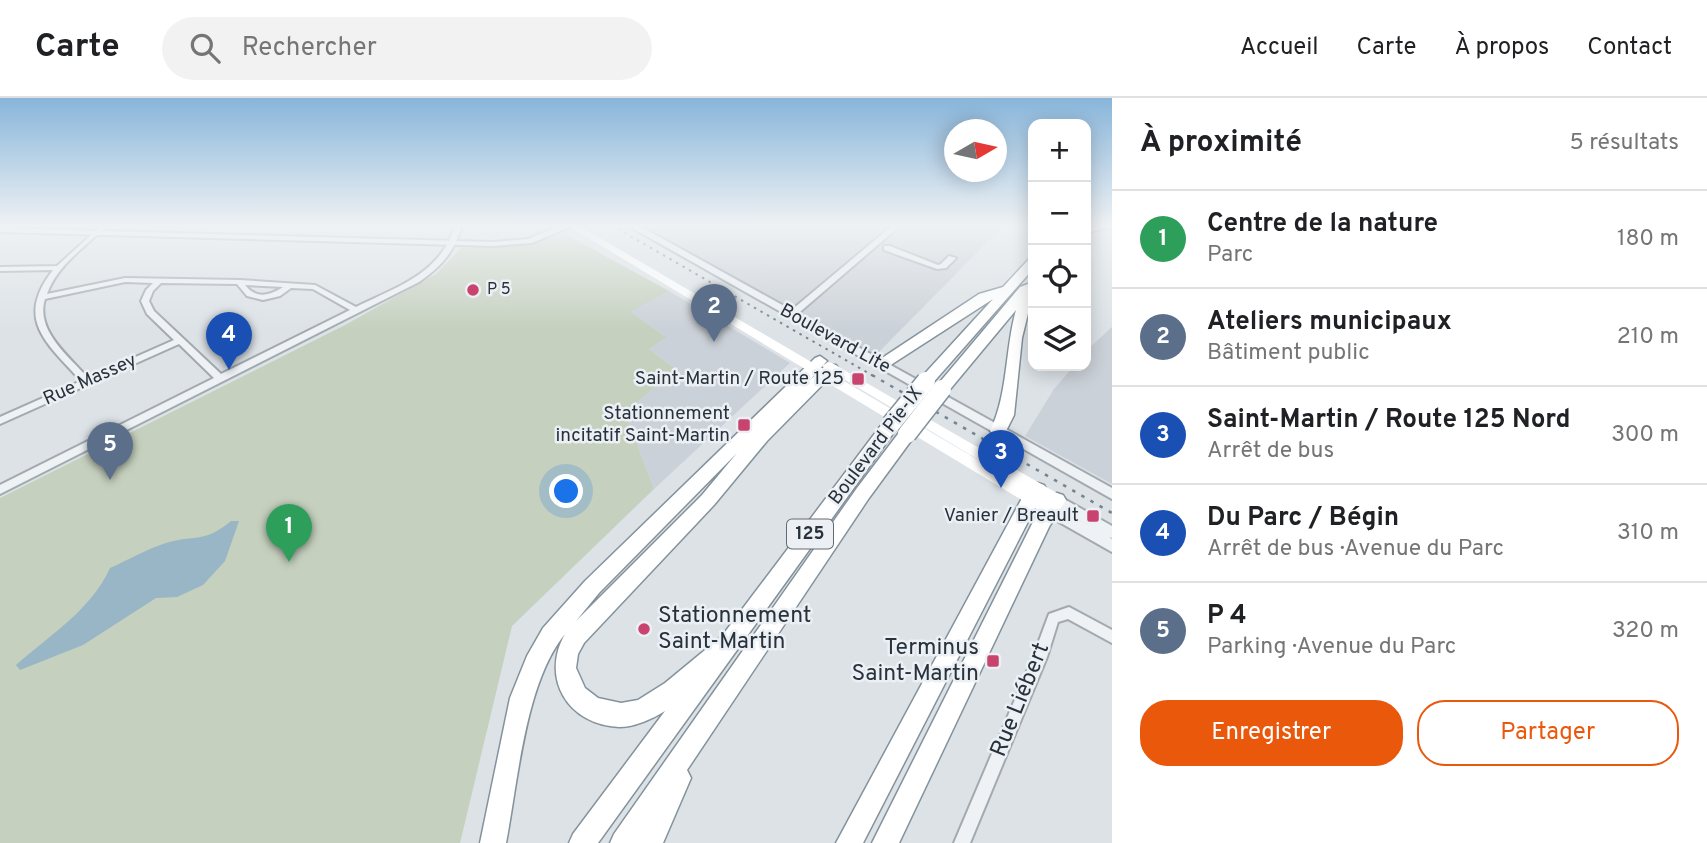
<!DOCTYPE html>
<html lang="fr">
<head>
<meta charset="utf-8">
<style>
  :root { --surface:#fff; --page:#f2f2f2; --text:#202124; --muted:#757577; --line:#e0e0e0; --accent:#ea580c }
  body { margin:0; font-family:Overpass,sans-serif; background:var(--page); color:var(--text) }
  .controls { position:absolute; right:21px; top:21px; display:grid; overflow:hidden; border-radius:14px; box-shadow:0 4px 18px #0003 }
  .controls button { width:63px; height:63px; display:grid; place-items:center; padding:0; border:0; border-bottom:2px solid var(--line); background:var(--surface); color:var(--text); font:35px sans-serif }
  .compass { position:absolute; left:944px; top:21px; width:63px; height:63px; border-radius:50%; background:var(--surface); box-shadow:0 4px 18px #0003; rotate:81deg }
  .you { position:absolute; left:567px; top:394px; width:24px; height:24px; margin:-18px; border:5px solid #fff; border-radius:50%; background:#1a73e8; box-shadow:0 0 0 10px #1a73e833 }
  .badge { display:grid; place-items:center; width:46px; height:46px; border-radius:50%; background:var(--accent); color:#fff; font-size:23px; font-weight:700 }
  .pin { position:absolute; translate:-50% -58px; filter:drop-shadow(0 2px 4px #0008) }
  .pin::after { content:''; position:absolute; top:37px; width:24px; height:21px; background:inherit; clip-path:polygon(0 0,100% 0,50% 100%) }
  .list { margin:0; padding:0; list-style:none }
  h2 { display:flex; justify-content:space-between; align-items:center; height:91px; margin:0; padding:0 28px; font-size:30px }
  h2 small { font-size:23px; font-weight:400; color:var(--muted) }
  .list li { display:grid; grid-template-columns:46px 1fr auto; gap:21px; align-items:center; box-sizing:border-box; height:98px; padding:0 28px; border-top:2px solid var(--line) }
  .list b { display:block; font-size:26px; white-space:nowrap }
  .list p { margin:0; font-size:23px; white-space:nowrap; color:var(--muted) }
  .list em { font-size:23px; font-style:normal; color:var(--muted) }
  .actions { display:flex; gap:14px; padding:21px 28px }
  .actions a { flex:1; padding:16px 0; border:2px solid var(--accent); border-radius:28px; text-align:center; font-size:24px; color:var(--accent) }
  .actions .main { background:var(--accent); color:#fff }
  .icon { flex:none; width:38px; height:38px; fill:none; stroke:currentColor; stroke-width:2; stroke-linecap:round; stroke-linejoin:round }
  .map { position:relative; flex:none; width:1112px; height:745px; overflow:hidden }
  header { display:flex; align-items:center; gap:42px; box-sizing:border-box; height:98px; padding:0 35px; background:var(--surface); border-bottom:2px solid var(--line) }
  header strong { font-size:33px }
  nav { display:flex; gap:38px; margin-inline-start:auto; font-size:24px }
  .search { width:490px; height:63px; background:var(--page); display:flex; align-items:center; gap:18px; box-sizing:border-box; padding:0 24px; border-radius:38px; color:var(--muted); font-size:26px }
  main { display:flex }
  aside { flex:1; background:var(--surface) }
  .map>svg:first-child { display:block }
  .built { fill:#cbd1d8 }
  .green { fill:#c5d0be }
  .water { fill:#98b6c5 }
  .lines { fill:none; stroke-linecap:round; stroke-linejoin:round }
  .minor-casing { stroke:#a2aab0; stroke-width:4 }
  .tertiary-casing { stroke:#a2aab0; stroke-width:4 }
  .trunk-casing { stroke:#84929c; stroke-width:3 }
  .minor { fill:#eff2f5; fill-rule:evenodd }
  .tertiary { fill:#eff2f5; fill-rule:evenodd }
  .secondary { fill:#fff; fill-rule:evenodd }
  .trunk { fill:#fff; fill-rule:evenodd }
  .rail-far1 { stroke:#77848f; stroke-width:2; stroke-dasharray:2.5 5; stroke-linecap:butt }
  .rail { stroke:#77848f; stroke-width:2.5; stroke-dasharray:3.5 7; stroke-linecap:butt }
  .trunk-bridge-casing { stroke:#84929c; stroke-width:21; stroke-linecap:butt }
  .trunk-bridge { stroke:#fff; stroke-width:18 }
  .poi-dot { fill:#c8446f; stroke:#ecf0f4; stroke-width:2.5 }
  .labels { text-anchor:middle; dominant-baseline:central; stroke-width:5; stroke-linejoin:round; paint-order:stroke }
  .far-poi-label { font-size:16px; fill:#27323c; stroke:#ecf0f4; text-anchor:start }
  .shield { fill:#ecf0f4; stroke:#626b73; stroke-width:2 }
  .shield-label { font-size:18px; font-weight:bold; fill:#27323c }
  .street-label { font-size:19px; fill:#27323c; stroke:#ecf0f4 }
  .poi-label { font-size:19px; fill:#27323c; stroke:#ecf0f4; text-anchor:end }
  .near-poi-label { font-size:23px; fill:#27323c; stroke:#ecf0f4; text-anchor:start }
  .near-street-label { font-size:23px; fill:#27323c; stroke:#ecf0f4 }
</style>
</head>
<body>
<header>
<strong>Carte</strong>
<div class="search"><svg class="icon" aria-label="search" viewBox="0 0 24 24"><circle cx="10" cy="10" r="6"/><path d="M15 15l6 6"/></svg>Rechercher</div>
<nav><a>Accueil</a><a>Carte</a><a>À propos</a><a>Contact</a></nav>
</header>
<main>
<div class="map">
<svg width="1112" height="745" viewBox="0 0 1112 745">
  <rect width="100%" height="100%" fill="#dce2e6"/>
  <g class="built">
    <polygon points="631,127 1004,127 874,259"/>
    <polygon points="669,193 790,265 654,391 625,315 675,271 649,251 665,238 629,214"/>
    <polygon points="1112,229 1112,386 1025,338 1054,291 1074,268 1086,268 1086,253"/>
  </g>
  <polygon class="green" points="565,136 669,193 630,214 666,239 649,251 675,271 625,315 654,391 512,528 460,745 0,745 0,400 345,227 436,176 461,150 518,148"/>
  <path class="water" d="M231,423H239L225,463L203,487L177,499L156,500L83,547L20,572L16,567C51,536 91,512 110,470C128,462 147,451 166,445C196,436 203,446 231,423Z"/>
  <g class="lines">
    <defs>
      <g id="minor">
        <polygon points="0,127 3,127 3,128 0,130"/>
        <path d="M105,127V130C84,149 56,169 47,196L125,180L240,182L315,187L356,209C398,188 441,176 455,127H462C455,153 441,169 419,184L0,396V387L214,280L179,246L0,326V319L81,283C47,245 14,222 53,172L0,173V169L57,168L101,128ZM125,184L153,185L146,192L141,203L147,216L174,242L88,280C70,259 35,233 45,201ZM161,185L237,186L247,198L263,202L280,198L291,190L313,191L350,212L221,276L154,213L149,203L153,193ZM245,187L283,189C269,198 256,201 245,187Z"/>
        <polygon points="893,127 901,127 794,219 788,219 788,215"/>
        <polygon points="884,148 890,148 938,167 941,166 949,158 956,160 946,170 937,171 884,152"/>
        <polygon points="1069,509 1112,532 1112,545 1068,521 1058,524 1047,559 970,745 954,745 1033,559 1049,516"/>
      </g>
      <g id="tertiary">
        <polygon points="563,127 575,127 532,145 493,148 0,134 0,130 493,144 528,141"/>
        <polygon points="627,127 638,127 1112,390 1112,401"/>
        <polygon points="1057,397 1112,428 1112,440 1109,439 1112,441 1112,454 1045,416 1044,412 1045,408 1055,408 1098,433 1052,406 1051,402 1052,398"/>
      </g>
      <g id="trunk">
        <polygon points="1112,127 1111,129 1086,135 1086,129"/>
        <polygon points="1033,160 1033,171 931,287 921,287 918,283 993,201 886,270 876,270 876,264 979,196 1003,189 1029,161"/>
        <path d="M1028,186L1033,188V195L1022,240L1014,317L1004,337L998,339L990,333C1008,297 1005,251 1016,212L947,295H937L934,291L1020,189Z"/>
        <path d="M820,258L827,263L810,282L826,267H836L838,270L836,273L767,343L714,407L584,545L578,556L576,570L585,590L598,600L621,605L638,602L665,585L722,538L885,322H897L899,326L897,330L598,745H569L573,736L665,613C652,621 635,629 619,629C568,627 540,580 565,536C525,585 518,683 506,745H480L510,600L527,558L543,530L585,483L815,260ZM737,355L702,397L576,523L599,495Z"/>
        <polygon points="907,330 913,332 915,336 913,340 869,400 687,672 691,680 663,745 610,745 614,736 857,390 901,332"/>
        <polygon points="1038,385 1044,387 1047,392 1034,412 863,745 836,745 1021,402 1032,387"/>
        <polygon points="1057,395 1063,397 1066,402 1049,429 899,745 872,745 1035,420 1051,397"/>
      </g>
    </defs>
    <use href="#minor" class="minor-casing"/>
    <use href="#tertiary" class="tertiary-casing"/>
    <use href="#trunk" class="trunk-casing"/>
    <use href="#minor" class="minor"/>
    <use href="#tertiary" class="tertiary"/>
    <polygon class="secondary" points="567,127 578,127 1014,383 822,268 828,264 832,265 1062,398 1064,402 1062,406 1053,406 1057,412 1055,416 1045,416"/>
    <use href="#trunk" class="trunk"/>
    <polyline class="rail-far1" points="611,127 875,279"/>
    <polyline class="rail" points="872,277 1112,415"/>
    <defs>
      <g id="trunk-bridge">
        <polyline points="891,326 926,283"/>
        <polyline points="907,336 942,291"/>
      </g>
    </defs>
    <use href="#trunk-bridge" class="trunk-bridge-casing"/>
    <use href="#trunk-bridge" class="trunk-bridge"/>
  </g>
  <linearGradient id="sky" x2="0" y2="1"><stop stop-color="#88b5da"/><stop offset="0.55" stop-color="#eff2f4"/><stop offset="1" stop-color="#eff2f4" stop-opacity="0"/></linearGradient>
  <rect width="1112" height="232" fill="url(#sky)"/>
  <g class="poi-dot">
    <circle cx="473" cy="192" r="7"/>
    <rect x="851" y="274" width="14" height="14" rx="3.5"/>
    <rect x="737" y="320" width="14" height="14" rx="3.5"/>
    <rect x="1086" y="411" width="14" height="14" rx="3.5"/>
    <circle cx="644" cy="531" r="7"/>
    <rect x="986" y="556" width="14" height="14" rx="3.5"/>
  </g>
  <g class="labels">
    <g class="far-poi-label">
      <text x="487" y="192">P 5</text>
    </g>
    <rect class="shield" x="787" y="421.5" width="46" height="29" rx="5"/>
    <g class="shield-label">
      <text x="810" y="436">125</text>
    </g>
    <g class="street-label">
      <text transform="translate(835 241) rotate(29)">Boulevard Lite</text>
      <text transform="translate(90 282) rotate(-24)">Rue Massey</text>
      <text transform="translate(876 348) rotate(-53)">Boulevard Pie-IX</text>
    </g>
    <g class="poi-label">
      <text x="844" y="281">Saint-Martin / Route 125</text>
      <text x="730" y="316">Stationnement<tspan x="730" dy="22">incitatif Saint-Martin</tspan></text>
      <text x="1079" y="418">Vanier / Breault</text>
    </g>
    <g class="near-poi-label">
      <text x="658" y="518">Stationnement<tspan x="658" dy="26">Saint-Martin</tspan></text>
      <text x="979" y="550" text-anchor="end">Terminus<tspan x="979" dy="26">Saint-Martin</tspan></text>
    </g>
    <g class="near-street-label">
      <text transform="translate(1021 602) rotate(-68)">Rue Liébert</text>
    </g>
  </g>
</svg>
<div class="controls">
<button>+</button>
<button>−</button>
<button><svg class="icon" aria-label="locate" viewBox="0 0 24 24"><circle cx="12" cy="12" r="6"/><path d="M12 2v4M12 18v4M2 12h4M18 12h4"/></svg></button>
<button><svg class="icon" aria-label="layers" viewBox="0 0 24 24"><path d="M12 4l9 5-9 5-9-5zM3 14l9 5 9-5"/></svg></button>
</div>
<svg class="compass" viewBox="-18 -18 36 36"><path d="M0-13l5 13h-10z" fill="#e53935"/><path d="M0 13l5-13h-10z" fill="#757577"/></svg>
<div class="you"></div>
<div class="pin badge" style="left:289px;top:464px;background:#2e9e5b">1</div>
<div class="pin badge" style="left:714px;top:244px;background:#5c6f8a">2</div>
<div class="pin badge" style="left:1001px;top:390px;background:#1a4fb4">3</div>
<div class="pin badge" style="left:229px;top:272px;background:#1a4fb4">4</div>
<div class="pin badge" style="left:110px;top:382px;background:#5c6f8a">5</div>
</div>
<aside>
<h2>À proximité<small>5 résultats</small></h2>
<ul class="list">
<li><span class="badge" style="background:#2e9e5b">1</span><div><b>Centre de la nature</b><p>Parc</p></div><em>180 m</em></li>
<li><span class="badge" style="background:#5c6f8a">2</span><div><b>Ateliers municipaux</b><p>Bâtiment public</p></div><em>210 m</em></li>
<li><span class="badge" style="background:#1a4fb4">3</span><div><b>Saint-Martin / Route 125 Nord</b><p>Arrêt de bus</p></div><em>300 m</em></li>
<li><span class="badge" style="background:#1a4fb4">4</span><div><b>Du Parc / Bégin</b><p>Arrêt de bus · Avenue du Parc</p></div><em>310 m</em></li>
<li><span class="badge" style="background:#5c6f8a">5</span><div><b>P 4</b><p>Parking · Avenue du Parc</p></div><em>320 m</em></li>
</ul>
<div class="actions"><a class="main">Enregistrer</a><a>Partager</a></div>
</aside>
</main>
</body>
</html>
